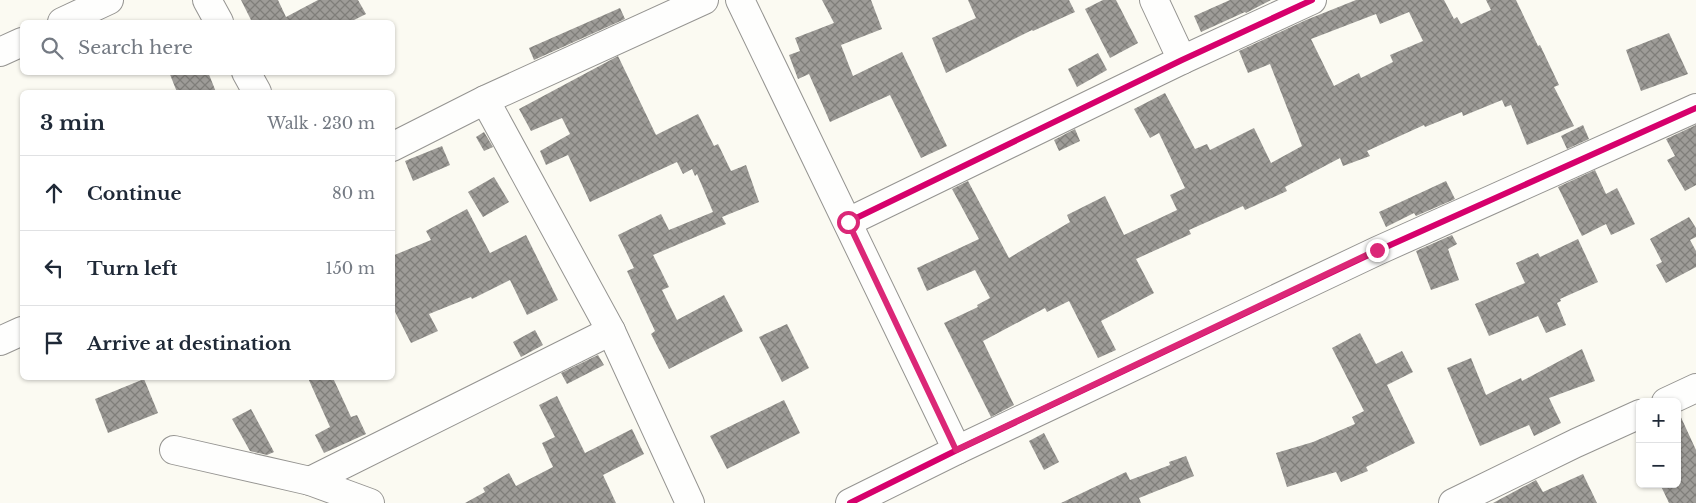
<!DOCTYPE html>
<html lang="en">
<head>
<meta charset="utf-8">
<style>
  :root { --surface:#fff; --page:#f6f6f7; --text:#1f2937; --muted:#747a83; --line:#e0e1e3 }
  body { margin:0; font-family:"Libre Baskerville",serif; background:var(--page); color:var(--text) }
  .controls { position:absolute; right:15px; bottom:15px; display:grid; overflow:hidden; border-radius:8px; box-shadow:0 1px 4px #0004 }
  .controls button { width:45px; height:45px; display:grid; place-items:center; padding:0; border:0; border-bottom:1px solid var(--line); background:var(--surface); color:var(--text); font:25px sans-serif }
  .stop { position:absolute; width:15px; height:15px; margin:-11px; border:4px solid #db2777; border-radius:50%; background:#fff }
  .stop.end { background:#db2777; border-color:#fff; box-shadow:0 1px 5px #0008 }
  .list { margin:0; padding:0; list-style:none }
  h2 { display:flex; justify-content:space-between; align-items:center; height:65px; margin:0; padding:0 20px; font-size:21px }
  h2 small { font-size:16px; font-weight:400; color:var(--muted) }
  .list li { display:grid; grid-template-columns:32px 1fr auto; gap:15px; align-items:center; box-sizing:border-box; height:75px; padding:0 20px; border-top:1px solid var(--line) }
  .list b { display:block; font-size:19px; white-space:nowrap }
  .list em { font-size:16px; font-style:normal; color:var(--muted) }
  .icon { flex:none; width:28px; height:28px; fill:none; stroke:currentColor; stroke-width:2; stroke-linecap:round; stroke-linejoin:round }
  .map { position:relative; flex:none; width:1696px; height:503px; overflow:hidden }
  .search { position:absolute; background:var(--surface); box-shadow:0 1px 4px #0004; left:20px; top:20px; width:375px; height:55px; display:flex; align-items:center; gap:12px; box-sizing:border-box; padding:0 18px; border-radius:8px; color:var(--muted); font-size:19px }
  .panel { position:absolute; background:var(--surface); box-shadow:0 1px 4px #0004; left:20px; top:90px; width:375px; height:290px; border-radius:8px }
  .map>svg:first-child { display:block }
  .building { fill:url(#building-cross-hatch); fill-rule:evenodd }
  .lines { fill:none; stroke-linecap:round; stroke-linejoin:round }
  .minor-casing { stroke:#959491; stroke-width:30 }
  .minor { stroke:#fefefd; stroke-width:28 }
  .cycleway-casing { stroke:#fff; stroke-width:9 }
  .cycleway { stroke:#d6006c; stroke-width:6 }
  .route { stroke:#db2777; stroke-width:6 }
</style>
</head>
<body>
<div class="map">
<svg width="1696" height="503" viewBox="0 0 1696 503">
  <defs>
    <pattern id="building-cross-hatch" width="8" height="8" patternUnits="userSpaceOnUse" patternTransform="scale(1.25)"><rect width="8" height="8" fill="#9e9c98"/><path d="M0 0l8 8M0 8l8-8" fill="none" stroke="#7f7e7a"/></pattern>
  </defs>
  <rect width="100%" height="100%" fill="#fbfaf2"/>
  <g class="building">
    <polygon points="241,0 278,0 286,17 318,0 358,0 366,14 350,22 252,22"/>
    <polygon points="822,0 871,0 882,29 841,45 853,76 902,52 947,146 921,158 890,95 830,122 809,74 798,79 789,55 800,51 795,38 834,23"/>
    <polygon points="968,0 1069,0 1075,12 1033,31 1032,30 946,73 932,38 976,18"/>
    <polygon points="1103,0 1116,0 1138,43 1110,58 1085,9"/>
    <polygon points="1230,0 1271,0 1246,13 1245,12 1201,32 1194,16"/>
    <path d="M1356,0H1444L1454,19L1457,17L1461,24L1491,10L1486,0H1516L1538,46L1540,45L1559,85L1554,87L1574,126L1527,145L1511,105L1505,107L1502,100L1463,116L1462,112L1425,127L1424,125L1367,151L1370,156L1343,166L1340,158L1285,187L1287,191L1245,210L1243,206L1189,230L1191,234L1136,259L1154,293L1101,321L1116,350L1098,358L1069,301L1047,312L1045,308L983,341L1014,405L991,417L944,323L978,307L977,305L990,298L975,270L927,291L917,268L979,239L952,189L968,181L1009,258L1070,222L1067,215L1105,196L1124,235L1177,210L1170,195L1185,188L1159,133L1150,138L1134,109L1165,93L1195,149L1207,144L1210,150L1254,128L1271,163L1302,146L1270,64L1248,73L1239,51L1306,20ZM1409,12L1423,41L1390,55L1393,62L1361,78L1359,73L1334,86L1311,39L1376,14L1380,24Z"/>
    <polygon points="620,8 625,19 534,60 529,48"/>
    <polygon points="1669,33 1688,74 1641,91 1626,50"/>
    <polygon points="1098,53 1107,70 1077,87 1068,69"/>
    <polygon points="618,56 656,135 698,114 714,146 718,144 731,171 746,165 759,202 722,217 726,224 653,255 669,287 662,290 677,320 724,295 743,331 669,369 651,334 655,331 627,271 634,268 618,235 661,214 669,230 713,212 697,174 695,176 692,169 683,174 677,162 590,202 568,155 546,165 540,151 570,134 562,118 531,131 519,109"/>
    <polygon points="169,72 208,72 216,92 177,92"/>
    <polygon points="1583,125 1589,139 1567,149 1561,136"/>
    <polygon points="1696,125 1696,185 1685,191 1667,160 1675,156 1666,139"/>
    <polygon points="1075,129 1080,141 1059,151 1054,140"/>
    <polygon points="484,132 493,147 484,151 476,137"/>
    <polygon points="442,146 450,165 413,181 405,161"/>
    <polygon points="1595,170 1606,194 1617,188 1635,224 1611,235 1606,224 1582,236 1558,187"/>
    <polygon points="494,177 509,202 483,217 468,192"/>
    <polygon points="1446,181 1455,199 1416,216 1414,213 1386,227 1379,212"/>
    <polygon points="467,209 490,253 526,235 558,300 527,315 510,280 472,299 471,297 429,314 438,331 411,343 392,306 392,256 431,240 426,231"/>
    <polygon points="1689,217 1696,228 1696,237 1690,240 1696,251 1696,267 1666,283 1656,265 1662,262 1650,239"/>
    <polygon points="1452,235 1457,244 1448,249 1459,280 1431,290 1416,251"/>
    <polygon points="1578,239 1598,282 1560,299 1561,301 1557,303 1566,325 1546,333 1538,316 1489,336 1475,304 1525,283 1516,263 1538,253 1540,257"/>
    <polygon points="787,324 809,368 782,382 759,337"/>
    <polygon points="535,330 543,345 521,357 513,342"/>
    <polygon points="1360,333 1376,364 1402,351 1413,372 1387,385 1415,443 1366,467 1368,471 1341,482 1336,472 1287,487 1276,453 1313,442 1355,424 1352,417 1364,411 1332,348"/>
    <polygon points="1582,349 1595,381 1549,398 1561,423 1534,436 1529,425 1480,446 1447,368 1471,358 1486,395 1521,378 1522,381"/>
    <polygon points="598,355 604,365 567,384 561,373"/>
    <polygon points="308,378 333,378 351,417 357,415 366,434 324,453 315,435 330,427"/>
    <polygon points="144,379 158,413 108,433 95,399"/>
    <polygon points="557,396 585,453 632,429 644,454 603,475 616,503 465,503 485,492 483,488 509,473 516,486 553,467 542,443 555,437 539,405"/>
    <polygon points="784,400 800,433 727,469 710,436"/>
    <polygon points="251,409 274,452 267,455 250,451 232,419"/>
    <polygon points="1679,413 1696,450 1696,503 1669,503 1660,484 1677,484 1677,414"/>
    <polygon points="1044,433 1059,462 1044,470 1029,441"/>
    <polygon points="1186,456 1194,476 1139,498 1141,503 1061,503 1126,472 1130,480 1170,465 1169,462"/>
    <polygon points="1583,474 1597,503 1493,503 1536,480 1543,492"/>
  </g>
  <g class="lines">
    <defs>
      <g id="minor">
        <polyline points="207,0 219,22"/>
        <polyline points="740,0 957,450"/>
        <polyline points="1154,0 1182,60"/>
        <polyline points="62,22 109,0"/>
        <polyline points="0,52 22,42"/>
        <polyline points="246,72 257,92"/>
        <polyline points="485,100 611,331 690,503"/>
        <polyline points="392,147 485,100 704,0"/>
        <polyline points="848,222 1182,60 1312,0"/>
        <polyline points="0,341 22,331"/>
        <polyline points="1666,402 1696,388"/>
        <polyline points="174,450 310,481 370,503"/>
        <polyline points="310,481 611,331"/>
        <polyline points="850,503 957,450 1377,251 1696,108"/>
        <polyline points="1453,503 1576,443 1640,414"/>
      </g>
    </defs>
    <use href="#minor" class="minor-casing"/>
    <use href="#minor" class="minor"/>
    <defs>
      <g id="cycleway">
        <polyline points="848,222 1182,60 1312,0"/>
        <polyline points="850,503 957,450 1377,251 1696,108"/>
      </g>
    </defs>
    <use href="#cycleway" class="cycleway-casing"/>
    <use href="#cycleway" class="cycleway"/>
  </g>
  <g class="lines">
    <polyline class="route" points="848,222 956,450 1377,250"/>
  </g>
</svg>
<div class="controls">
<button>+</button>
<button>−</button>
</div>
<div class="stop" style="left:848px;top:222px"></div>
<div class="stop end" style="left:1377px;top:250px"></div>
<div class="search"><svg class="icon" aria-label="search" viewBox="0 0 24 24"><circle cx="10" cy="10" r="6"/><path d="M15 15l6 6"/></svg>Search here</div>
<section class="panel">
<h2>3 min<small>Walk · 230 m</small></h2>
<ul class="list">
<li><svg class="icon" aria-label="ahead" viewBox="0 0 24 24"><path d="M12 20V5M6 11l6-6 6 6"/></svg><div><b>Continue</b></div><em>80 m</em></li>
<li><svg class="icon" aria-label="left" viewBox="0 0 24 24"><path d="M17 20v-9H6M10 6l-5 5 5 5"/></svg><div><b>Turn left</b></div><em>150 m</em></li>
<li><svg class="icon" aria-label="arrive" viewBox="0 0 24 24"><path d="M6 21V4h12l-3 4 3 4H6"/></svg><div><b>Arrive at destination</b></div></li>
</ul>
</section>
</div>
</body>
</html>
